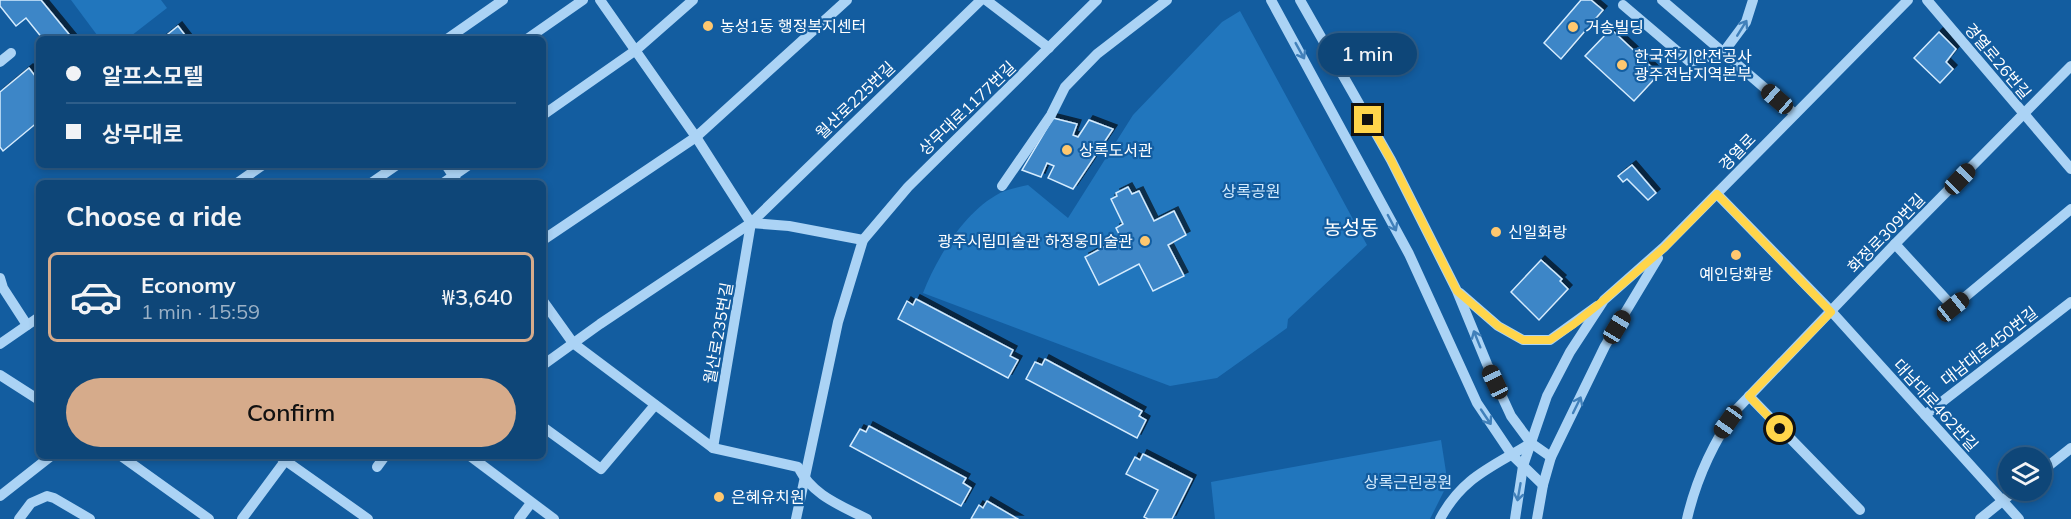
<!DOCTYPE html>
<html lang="en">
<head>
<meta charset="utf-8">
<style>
  body { margin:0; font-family:Mulish,"Noto Sans KR",sans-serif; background:#1c5080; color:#f1f3f6; height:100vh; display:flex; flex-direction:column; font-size:22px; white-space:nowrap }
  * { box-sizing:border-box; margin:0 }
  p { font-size:20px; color:#9bb1c6 }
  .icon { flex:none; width:33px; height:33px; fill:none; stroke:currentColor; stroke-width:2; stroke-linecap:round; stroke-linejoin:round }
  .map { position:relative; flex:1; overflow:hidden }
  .sheet { position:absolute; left:36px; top:180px; width:510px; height:279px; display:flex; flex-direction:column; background:#0e4678; border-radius:9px; box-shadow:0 3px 9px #0003,0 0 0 2px #2e5e8a }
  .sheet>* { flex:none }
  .hud { position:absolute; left:36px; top:36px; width:510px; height:132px; border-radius:9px; box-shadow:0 3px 9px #0003,0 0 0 2px #2e5e8a; display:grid; align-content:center; height:132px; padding:0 30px; background:#0e4678 }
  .tools { position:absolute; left:1998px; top:447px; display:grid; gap:12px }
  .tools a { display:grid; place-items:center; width:54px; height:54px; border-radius:50%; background:#0e4678; box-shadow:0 3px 9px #0003,0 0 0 2px #2e5e8a; font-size:30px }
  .end { position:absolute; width:27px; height:27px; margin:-14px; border:8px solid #ffd54a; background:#111; box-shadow:0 0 0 3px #111 }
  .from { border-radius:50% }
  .bubble { position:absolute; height:42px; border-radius:21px; background:#0e4678; box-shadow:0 3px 9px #0003,0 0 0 2px #2e5e8a; font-size:20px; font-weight:600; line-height:42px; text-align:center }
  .car { position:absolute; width:18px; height:36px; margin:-18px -9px; border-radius:8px; box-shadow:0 0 4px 2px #0007; background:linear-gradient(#222 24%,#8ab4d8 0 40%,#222 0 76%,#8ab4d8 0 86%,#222 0) }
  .hud b { display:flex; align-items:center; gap:21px; height:57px; font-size:22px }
  .hud b+b { border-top:2px solid #2e5e8a }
  .hud i { width:15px; height:15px; background:#f1f3f6 }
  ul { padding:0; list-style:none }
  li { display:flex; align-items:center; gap:18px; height:90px; margin:0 12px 9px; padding:0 18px; border:3px solid #2e5e8a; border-radius:9px }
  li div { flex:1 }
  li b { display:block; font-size:22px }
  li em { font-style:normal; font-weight:600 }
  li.on { border-color:#d6ab8b }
  li>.icon { width:54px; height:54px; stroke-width:1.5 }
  h2 { padding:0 30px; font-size:27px; line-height:72px }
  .cta { display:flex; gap:12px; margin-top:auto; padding:12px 30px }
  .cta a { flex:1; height:69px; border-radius:36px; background:#d6ab8b; color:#111; font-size:24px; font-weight:600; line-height:69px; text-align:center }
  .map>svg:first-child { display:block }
</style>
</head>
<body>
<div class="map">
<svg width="2071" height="519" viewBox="0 0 2071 519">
  <defs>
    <filter id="shadow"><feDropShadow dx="4" dy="-4" stdDeviation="0" flood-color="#0009"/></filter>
  </defs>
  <rect width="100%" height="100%" fill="#135da0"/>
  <!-- green -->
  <g fill="#2176bd">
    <polygon points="71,0 161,0 167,8 127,39 100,39"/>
    <path d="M1240,11L1367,245L1288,319L1287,328L1217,378L1170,386L923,293C937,257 965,211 1000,193C1008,189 1019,187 1028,185L1068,218L1133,115L1222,22Z"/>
    <polygon points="1441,440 1446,472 1445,489 1430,519 1215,519 1211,482"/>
  </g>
  <!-- building -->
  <g fill="#3c86c7" stroke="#d4ebfe" stroke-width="1.5" filter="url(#shadow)">
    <polygon points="0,0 41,0 73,39 43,39 26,18 16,26 0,6"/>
    <polygon points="1581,0 1591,0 1603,10 1561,59 1544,43"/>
    <polygon points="178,26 188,39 162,39"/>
    <polygon points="1609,31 1613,31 1659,74 1634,101 1585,56"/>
    <polygon points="1939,32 1956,49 1946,62 1953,69 1940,83 1914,58"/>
    <polygon points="29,68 39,81 39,121 3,151 0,147 0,92"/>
    <polygon points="1053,118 1077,124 1073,135 1078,137 1089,120 1113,129 1073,189 1048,178 1054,166 1047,163 1041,177 1022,170"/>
    <polygon points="1632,165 1656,193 1648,200 1627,179 1623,182 1618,176"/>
    <polygon points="1128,187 1132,194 1139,191 1154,221 1174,211 1186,235 1168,245 1184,276 1153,291 1139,264 1099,285 1085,257 1121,238 1116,228 1123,224 1111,199 1117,196 1116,193"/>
    <polygon points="1541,260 1562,279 1560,281 1568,289 1539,320 1511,292"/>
    <polygon points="916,299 1013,350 1010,356 1018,360 1008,378 898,319 907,301 913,305"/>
    <polygon points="1045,359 1142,411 1139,416 1146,420 1137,438 1026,379 1035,362 1042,365"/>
    <polygon points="869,426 966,478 963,483 971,488 961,506 850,446 860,429 866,432"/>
    <polygon points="1143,454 1192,479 1172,519 1148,519 1144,517 1158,490 1126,474 1135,457 1140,460"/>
    <polygon points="987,501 1018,519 971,519 979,505 983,508"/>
  </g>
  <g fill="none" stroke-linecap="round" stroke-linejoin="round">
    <!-- minor -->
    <g stroke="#abd3f5" stroke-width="10">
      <polyline points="600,0 696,137 751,223 713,448"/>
      <polyline points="986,0 1049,48"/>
      <polyline points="1271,0 1409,254 1477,403 1512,455 1543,485"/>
      <polyline points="1300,0 1391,160 1457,291 1487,364 1511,416 1531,443 1551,457"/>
      <polyline points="1662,0 1795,114"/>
      <polyline points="1927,0 2071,169"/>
      <polyline points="1623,5 1690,62 1723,53 1746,22 1753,0"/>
      <polyline points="447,39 503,0"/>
      <polyline points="527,39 583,0"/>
      <polyline points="0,62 11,53"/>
      <polyline points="543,115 636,50 693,0"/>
      <polyline points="446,165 458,183"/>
      <polyline points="237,183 263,165"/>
      <polyline points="371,183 397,165"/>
      <polyline points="443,183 469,165"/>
      <polyline points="1002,186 1051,115 1065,87 1097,54 1167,0"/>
      <polyline points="1717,194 1831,311 2019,519"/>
      <polyline points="751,223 789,226 863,240"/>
      <polyline points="543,240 696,137 847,0"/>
      <polyline points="1895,244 1953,307 2071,209"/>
      <polyline points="0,278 3,288 27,325"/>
      <polyline points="1460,293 1498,326 1523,340 1550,340 1597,306"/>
      <path d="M543,301L573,343L713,448L798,467C813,496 840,505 867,519"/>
      <polyline points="0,344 39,317"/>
      <polyline points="543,365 600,324 751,223 981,0"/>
      <polyline points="0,375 39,400"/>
      <polyline points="1749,396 1860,510"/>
      <polyline points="1925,415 2071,302"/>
      <polyline points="543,427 601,469 655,405"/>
      <polyline points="121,456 209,519"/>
      <polyline points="279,456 368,519"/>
      <polyline points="470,456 554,519"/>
      <polyline points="377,467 385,456"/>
      <polyline points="2042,471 2071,448"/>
      <polyline points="0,496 51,456"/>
      <polyline points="19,519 31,503 47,496 54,498 90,519"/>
      <polyline points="242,519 288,457"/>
      <polyline points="519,519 531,503"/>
      <polyline points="796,519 838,322 863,240 908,187 1097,0"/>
      <path d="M1440,519C1463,476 1493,467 1531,443"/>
      <polyline points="1515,519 1523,466 1547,396 1570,352 1604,300 1664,247 1908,0"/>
      <polyline points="1537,519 1543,485 1551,457 1605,346 1658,258"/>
      <path d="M1687,519C1696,480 1713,443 1736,410L1895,244L2071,66"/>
      <polyline points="1980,519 2016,490"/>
    </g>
  </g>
  <!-- one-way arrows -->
  <defs><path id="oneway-shaft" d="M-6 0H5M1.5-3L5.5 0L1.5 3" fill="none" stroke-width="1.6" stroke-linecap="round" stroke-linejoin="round" transform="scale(1.5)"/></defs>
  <g stroke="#4180ba">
    <use href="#oneway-shaft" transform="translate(1742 28) rotate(-58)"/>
    <use href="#oneway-shaft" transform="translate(1300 51) rotate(61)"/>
    <use href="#oneway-shaft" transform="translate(1392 223) rotate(62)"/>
    <use href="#oneway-shaft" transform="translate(1477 339) rotate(-112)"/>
    <use href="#oneway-shaft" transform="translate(1577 405) rotate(-64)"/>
    <use href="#oneway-shaft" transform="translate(1486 417) rotate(56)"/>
    <use href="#oneway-shaft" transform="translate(1519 492) rotate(100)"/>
  </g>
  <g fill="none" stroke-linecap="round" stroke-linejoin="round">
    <!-- route -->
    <polyline stroke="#ffd54a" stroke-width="8" points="1368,120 1391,160 1457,291 1498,326 1523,340 1550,340 1574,324 1604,300 1664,248 1717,194 1831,312 1749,396 1780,429"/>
  </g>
  <!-- markers -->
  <g fill="#ffc86f" stroke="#135da0" stroke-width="2">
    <circle cx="708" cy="26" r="6"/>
    <circle cx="1573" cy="27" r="6"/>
    <circle cx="1622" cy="65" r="6"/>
    <circle cx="1067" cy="150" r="6"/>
    <circle cx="1496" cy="232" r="6"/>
    <circle cx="1145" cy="241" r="6"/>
    <circle cx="1736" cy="255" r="6"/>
    <circle cx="719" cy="497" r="6"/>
  </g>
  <g text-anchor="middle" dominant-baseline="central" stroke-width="4.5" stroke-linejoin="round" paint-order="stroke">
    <!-- poi labels -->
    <g font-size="16" fill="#fff" stroke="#135da0" text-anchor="start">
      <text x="720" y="26">농성1동 행정복지센터</text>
      <text x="1585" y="27">거송빌딩</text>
      <text x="1634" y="56">한국전기안전공사<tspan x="1634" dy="18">광주전남지역본부</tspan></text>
      <text x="1079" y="150">상록도서관</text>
      <text x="1508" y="232">신일화랑</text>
      <text x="1133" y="241" text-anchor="end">광주시립미술관 하정웅미술관</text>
      <text x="1736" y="274" text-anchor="middle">예인당화랑</text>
      <text x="731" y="497">은혜유치원</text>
    </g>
    <!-- street labels -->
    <g font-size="16" fill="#fff" stroke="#135da0">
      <text transform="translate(1998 61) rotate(50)">경열로26번길</text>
      <text transform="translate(855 100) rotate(-44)">월산로225번길</text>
      <text transform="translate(967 108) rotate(-44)">상무대로1177번길</text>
      <text transform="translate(1737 152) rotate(-46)">경열로</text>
      <text transform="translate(1886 233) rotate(-46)">화정로309번길</text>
      <text transform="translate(718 333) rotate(-80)">월산로235번길</text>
      <text transform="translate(1989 346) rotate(-38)">대남대로450번길</text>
      <text transform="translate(1936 405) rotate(48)">대남대로462번길</text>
    </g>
    <!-- park labels -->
    <g font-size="16" fill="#d4ebfe" stroke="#135da0">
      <text x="1251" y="191">상록공원</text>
      <text x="1408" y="482">상록근린공원</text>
    </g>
    <!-- quarter labels -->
    <g font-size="20" fill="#fff" stroke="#135da0">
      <text x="1351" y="227">농성동</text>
    </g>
  </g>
</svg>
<div class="tools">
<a><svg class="icon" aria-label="layers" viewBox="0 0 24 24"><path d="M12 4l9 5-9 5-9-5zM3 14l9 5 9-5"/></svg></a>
</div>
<i class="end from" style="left:1780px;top:429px"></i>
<i class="end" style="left:1368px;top:120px"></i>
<div class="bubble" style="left:1318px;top:33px;width:99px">1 min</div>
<i class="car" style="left:1777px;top:99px;rotate:311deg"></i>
<i class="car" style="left:1960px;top:179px;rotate:44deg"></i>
<i class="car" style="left:1953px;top:307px;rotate:51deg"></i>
<i class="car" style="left:1617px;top:327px;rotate:31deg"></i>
<i class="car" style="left:1495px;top:382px;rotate:335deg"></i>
<i class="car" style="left:1728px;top:422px;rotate:215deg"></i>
<div class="hud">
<b><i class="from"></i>알프스모텔</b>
<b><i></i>상무대로</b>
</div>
<section class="sheet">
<h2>Choose a ride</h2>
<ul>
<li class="on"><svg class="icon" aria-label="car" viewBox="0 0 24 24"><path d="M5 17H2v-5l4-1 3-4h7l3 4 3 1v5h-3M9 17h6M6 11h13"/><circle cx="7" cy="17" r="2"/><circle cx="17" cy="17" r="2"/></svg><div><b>Economy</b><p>1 min · 15:59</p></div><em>₩3,640</em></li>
</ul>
<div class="cta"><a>Confirm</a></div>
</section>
</div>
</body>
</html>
